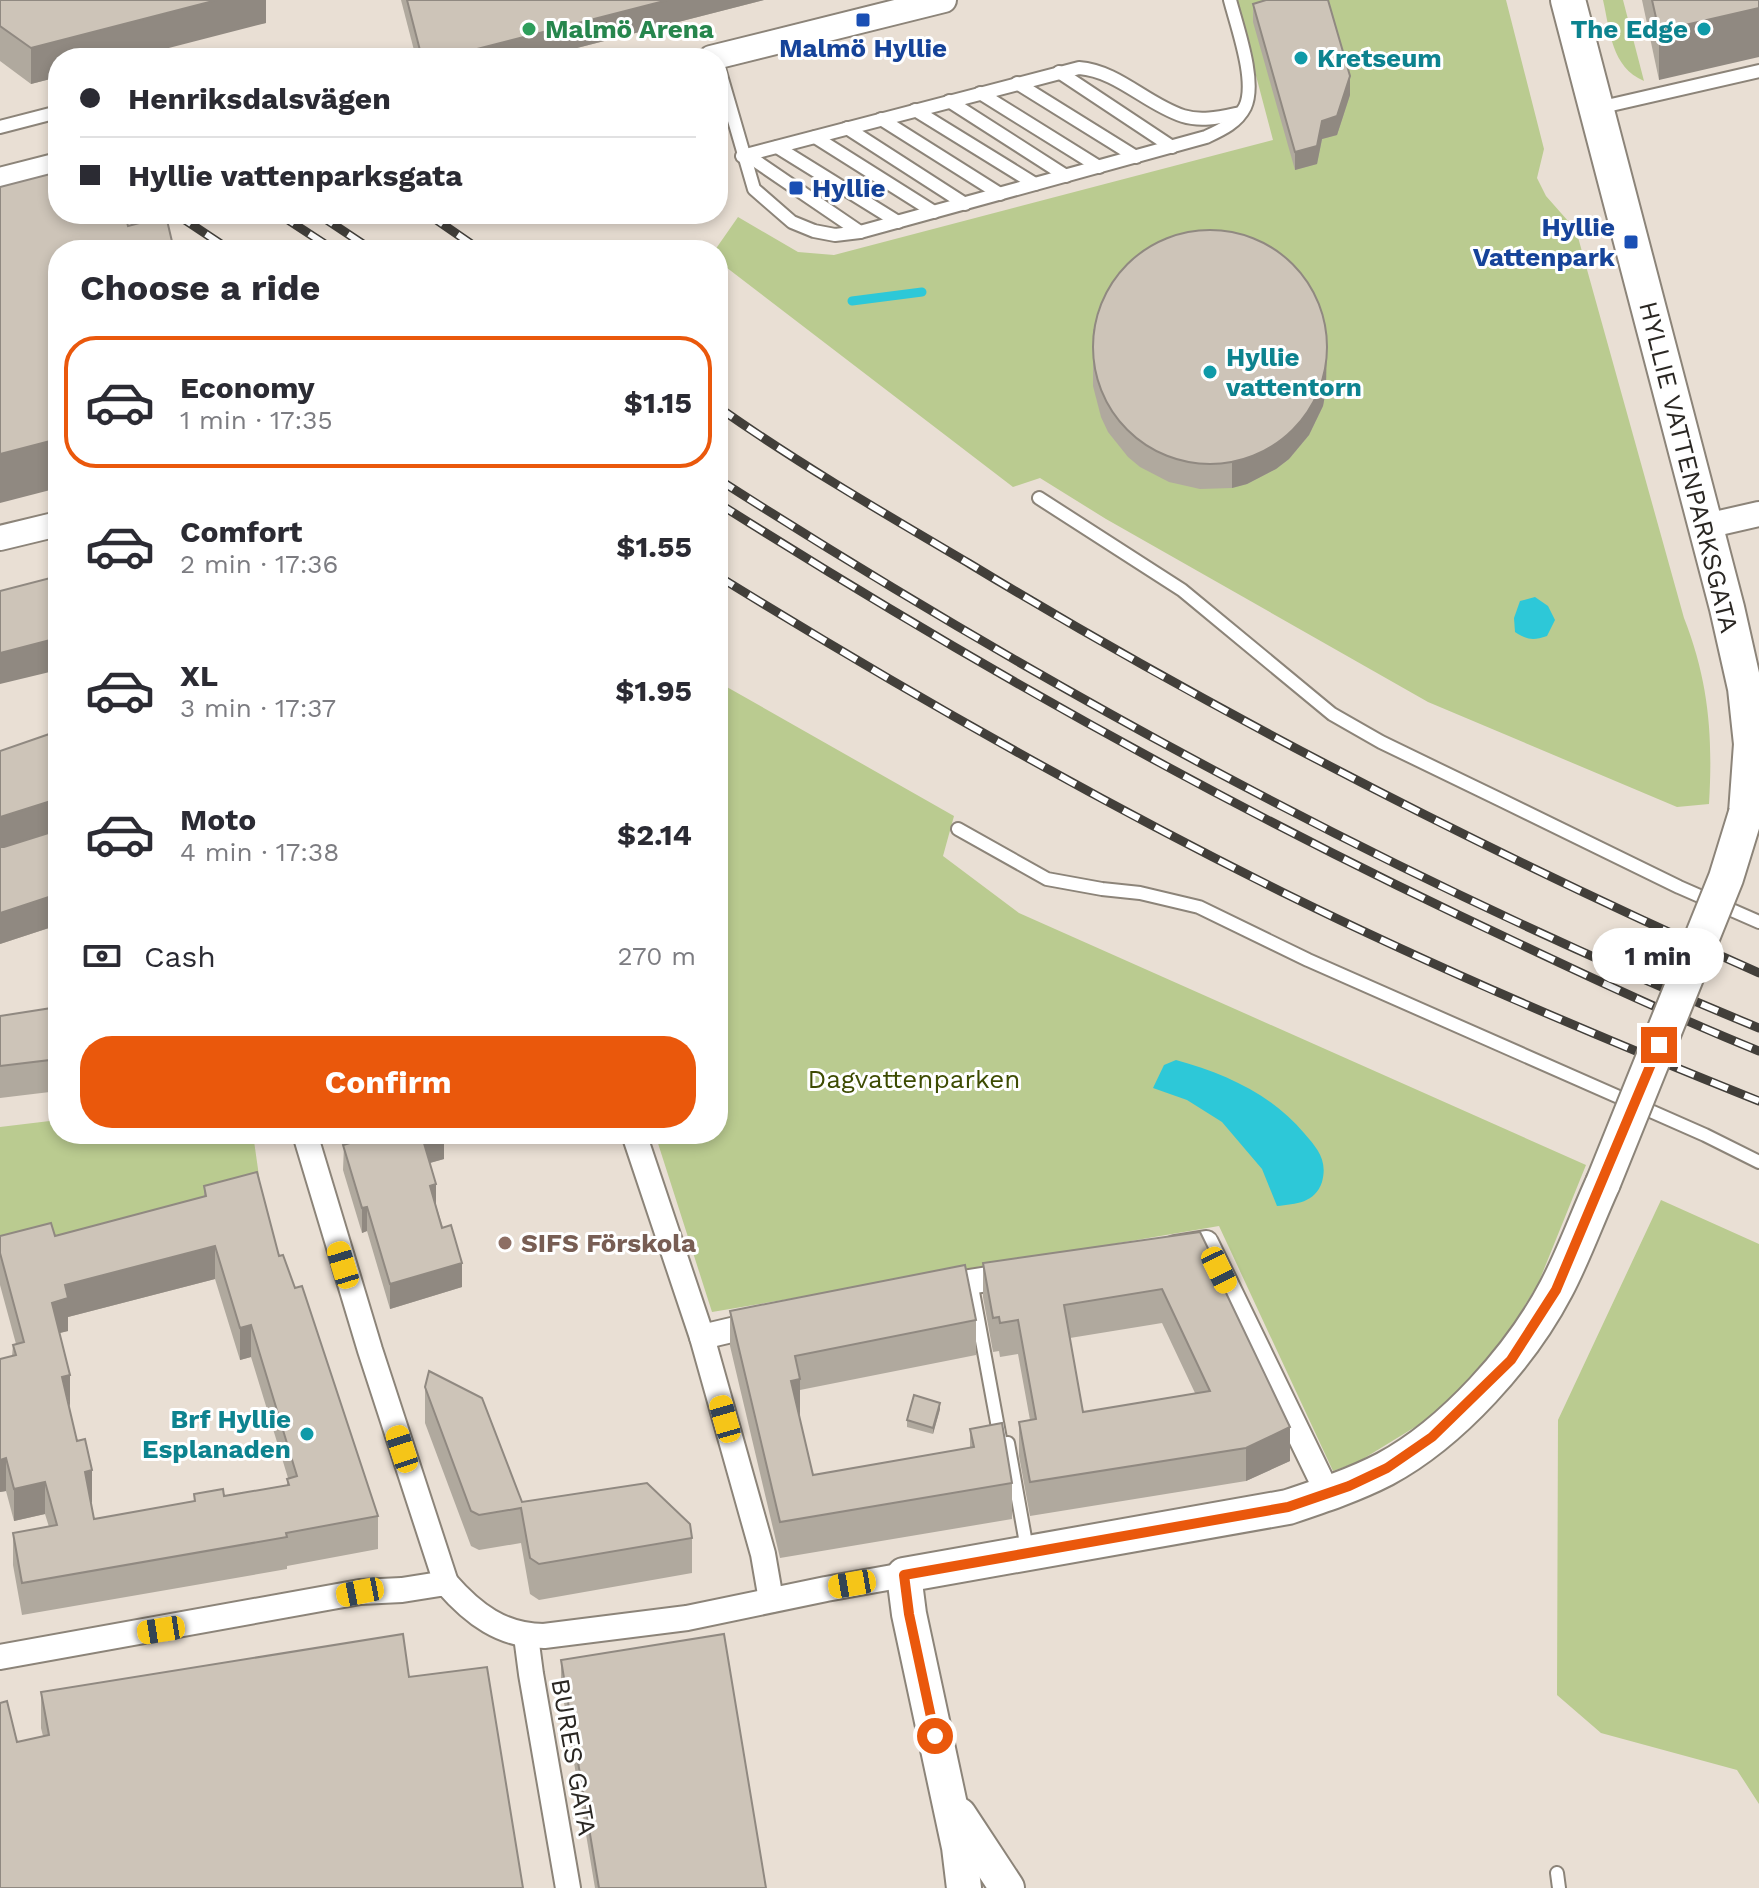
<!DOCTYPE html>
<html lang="en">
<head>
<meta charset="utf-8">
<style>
  body { margin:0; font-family:"Work Sans",sans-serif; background:#f2f2f3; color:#2b2b33; height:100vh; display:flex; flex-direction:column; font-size:30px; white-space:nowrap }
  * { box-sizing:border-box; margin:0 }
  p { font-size:26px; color:#7c7c81 }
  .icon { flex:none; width:44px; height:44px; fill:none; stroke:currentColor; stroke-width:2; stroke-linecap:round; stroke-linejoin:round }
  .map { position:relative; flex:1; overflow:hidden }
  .sheet { position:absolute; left:48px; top:240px; width:680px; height:904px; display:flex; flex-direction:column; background:#fff; border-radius:32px; box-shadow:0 4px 12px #0003 }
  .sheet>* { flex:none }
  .guide { position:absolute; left:48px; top:48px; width:680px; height:176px; border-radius:32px; box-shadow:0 4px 12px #0003; display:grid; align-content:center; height:176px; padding:0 32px; background:#fff }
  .end { position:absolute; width:36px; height:36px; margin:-18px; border:10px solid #ea580c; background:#fff; box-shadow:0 0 0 4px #fff }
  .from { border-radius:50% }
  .bubble { position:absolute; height:56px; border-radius:28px; background:#fff; box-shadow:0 4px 12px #0003; font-size:26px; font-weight:700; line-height:56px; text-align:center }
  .car { position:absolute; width:24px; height:48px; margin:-24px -12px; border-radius:10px; box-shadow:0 0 6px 2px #0007; background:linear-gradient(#f5c518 24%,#345 0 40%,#f5c518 0 76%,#345 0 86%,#f5c518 0) }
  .guide b { display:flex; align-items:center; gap:28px; height:76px; font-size:30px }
  .guide b+b { border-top:2px solid #e1e1e2 }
  .guide i { width:20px; height:20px; background:#2b2b33 }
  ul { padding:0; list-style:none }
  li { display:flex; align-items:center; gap:24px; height:132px; margin:0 16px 12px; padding:0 16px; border:4px solid transparent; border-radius:32px }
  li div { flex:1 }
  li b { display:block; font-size:30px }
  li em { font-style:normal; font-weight:700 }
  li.selected { border-color:#ea580c }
  li>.icon { width:72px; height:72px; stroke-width:1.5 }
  h2 { padding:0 32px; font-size:36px; line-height:96px }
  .pay { display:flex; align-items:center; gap:20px; height:88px; padding:0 32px; font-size:30px }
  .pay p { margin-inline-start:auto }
  .button { display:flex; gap:16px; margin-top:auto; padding:16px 32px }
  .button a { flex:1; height:92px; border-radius:32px; background:#ea580c; color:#fff; font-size:32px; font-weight:700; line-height:92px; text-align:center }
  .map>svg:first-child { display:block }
</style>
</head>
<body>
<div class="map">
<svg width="1759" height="1888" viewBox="0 0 1759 1888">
  <rect width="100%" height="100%" fill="#e9dfd4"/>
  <!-- green -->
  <g fill="#bacb90">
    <path d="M1236,0H1506L1544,149L1537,178L1546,196L1576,230L1684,618C1709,682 1713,736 1709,804L1677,807L1428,702L1106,519L1040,478L1013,487L718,261V250H715L738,217L798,252L834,255L1273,140Z"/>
    <path d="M1603,0H1623L1644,81C1611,67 1610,30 1603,0Z"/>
    <polygon points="718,682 954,816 943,856 1019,913 1586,1165 1538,1284 1499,1347 1433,1416 1358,1462 1333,1471 1219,1226 712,1312 655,1134 718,1134"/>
    <polygon points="58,1120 58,1134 253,1134 260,1183 0,1252 0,1127"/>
    <polygon points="1661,1200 1759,1244 1759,1804 1737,1770 1601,1733 1557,1695 1558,1420"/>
  </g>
  <!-- water -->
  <g fill="#2dc8d8">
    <path d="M1535,597L1548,606L1555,620L1547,636C1533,641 1527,640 1515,632L1514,618L1520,601Z"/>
    <path d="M1176,1060C1224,1073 1271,1094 1304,1133C1317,1148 1328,1160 1322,1182C1315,1203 1296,1204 1277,1206L1262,1169L1222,1122L1187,1100L1153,1088L1164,1065Z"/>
  </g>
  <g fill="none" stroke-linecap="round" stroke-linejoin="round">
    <!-- stream -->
    <polyline stroke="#2dc8d8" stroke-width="9" points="852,301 922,292"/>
    <defs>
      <g id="lane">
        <path d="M718,65L754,189L792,222L814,231L835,235L860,232L1206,137C1221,130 1237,123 1245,107C1257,82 1237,27 1230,0"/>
        <polyline points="1059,72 1172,147"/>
        <polyline points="1017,83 1136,157"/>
        <polyline points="980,93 1099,167"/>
        <polyline points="949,101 1066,176"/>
        <polyline points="1598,108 1759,71"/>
        <polyline points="915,110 1035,184"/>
        <polyline points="881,119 1000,194"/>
        <polyline points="0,127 58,112"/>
        <polyline points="847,128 965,204"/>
        <polyline points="815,137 934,212"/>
        <polyline points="777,147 898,222"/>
        <polyline points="747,155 860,232"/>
        <path d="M742,156L1079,68C1118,71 1146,104 1183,116C1202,122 1221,117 1240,113"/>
        <polyline points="1039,498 1182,590 1332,714 1381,742 1503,801 1679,887 1759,922"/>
        <polyline points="958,829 1047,879 1102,889 1140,893 1199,907 1308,960 1705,1135 1759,1162"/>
        <polyline points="971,1281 1001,1444 1008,1443 1027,1549"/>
        <polyline points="1557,1873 1559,1888"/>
      </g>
      <g id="street">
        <polyline points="711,58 944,0"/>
        <polyline points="0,180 58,165"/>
        <polyline points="1706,526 1759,514"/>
        <polyline points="0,538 58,524"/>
        <polyline points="305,1134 370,1350 446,1583"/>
        <polyline points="634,1134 702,1337 763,1554 771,1600"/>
        <polyline points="1175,1248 1206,1243 1328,1494"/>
        <polyline points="938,1287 1013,1275"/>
        <polyline points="702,1337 761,1323"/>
        <polyline points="526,1636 531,1674 568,1888"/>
        <path d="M0,1657L360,1592L402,1590L446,1583C473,1614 502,1636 544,1636L687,1618L826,1589L904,1575"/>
      </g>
      <g id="secondary">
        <polyline points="1568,0 1727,608 1745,688 1751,744 1746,813"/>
        <polyline points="959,1815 1007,1888"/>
        <path d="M964,1888L959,1847L909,1614L904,1575L1288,1507C1321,1496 1354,1485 1385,1469C1452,1433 1521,1356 1556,1289C1574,1255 1587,1218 1603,1183"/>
      </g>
    </defs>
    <!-- lane casing -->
    <use href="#lane" stroke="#8c8479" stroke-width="16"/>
    <!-- street casing -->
    <use href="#street" stroke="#8c8479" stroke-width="28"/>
    <!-- secondary casing -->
    <use href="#secondary" stroke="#8c8479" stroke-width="38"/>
    <!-- lane -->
    <use href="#lane" stroke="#fff" stroke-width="12"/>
    <!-- street -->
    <use href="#street" stroke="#fff" stroke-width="24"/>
    <!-- secondary -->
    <use href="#secondary" stroke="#fff" stroke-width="34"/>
    <defs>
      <g id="rail">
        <polyline points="176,214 230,250"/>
        <polyline points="279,214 334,250"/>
        <polyline points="318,214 372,250"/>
        <polyline points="428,214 480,250"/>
        <path d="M718,407C799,464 885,514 970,564C1224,718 1488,852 1759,973"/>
        <path d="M718,479C1049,691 1396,879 1759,1028"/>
        <path d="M718,503C977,667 1244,816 1522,945C1600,982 1679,1019 1759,1051"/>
        <path d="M718,576C901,689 1089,796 1282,892C1438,969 1598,1037 1759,1101"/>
      </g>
    </defs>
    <!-- rail casing -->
    <use href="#rail" stroke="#423f3a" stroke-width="9"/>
    <!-- rail -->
    <use href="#rail" stroke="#fff" stroke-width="6" stroke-dasharray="18" stroke-linecap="butt"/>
    <defs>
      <polyline id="secondary-bridge" points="1603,1183 1726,878 1746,813"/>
    </defs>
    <!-- secondary-bridge casing -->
    <use href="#secondary-bridge" stroke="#8c8479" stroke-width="38" stroke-linecap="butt"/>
    <!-- secondary-bridge -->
    <use href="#secondary-bridge" stroke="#fff" stroke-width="34"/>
  </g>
  <!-- wall -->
  <g fill="#b0a99e" fill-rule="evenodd">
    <polygon points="0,0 266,0 266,23 58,58 58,77 31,84 0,61"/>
    <polygon points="401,0 764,0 538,58 416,58"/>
    <polygon points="1642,0 1759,0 1659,80"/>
    <polygon points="1253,4 1350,95 1337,135 1322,139 1317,164 1295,170 1253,22"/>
    <polygon points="1093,329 1326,390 1323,406 1309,435 1289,459 1276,469 1247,484 1232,488 1200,489 1169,482 1140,467 1128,457 1108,432 1101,417 1093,386"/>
    <polygon points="58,731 58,925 0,944"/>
    <polygon points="58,1007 58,1091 0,1098 0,1016"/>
    <polygon points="341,1134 443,1134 444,1159 429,1163 436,1205 462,1287 390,1309 367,1231 362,1233 343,1170 344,1145"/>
    <path d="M204,1186L279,1256L378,1516V1549L287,1566V1569L22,1615L13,1565V1533L49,1527L45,1514L14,1521L6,1491L0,1492L13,1345L16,1344L0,1285V1236H55L204,1197ZM215,1279L240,1360L251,1357L288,1478L287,1479V1485L224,1496L194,1494V1501L94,1519L91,1503L92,1502L69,1408L59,1333L68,1331V1317Z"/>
    <path d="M983,1263L1219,1278L1290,1461L1246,1481L1030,1516L1019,1456V1422L1030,1420L1018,1354L1000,1357L999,1351L993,1352L983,1297ZM1162,1323L1195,1393L1083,1412L1070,1338Z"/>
    <polygon points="730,1311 976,1320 976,1355 800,1390 799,1415 813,1475 970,1448 970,1429 1012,1483 1012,1519 780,1558 730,1346"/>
    <polygon points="425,1387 522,1502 692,1538 692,1573 539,1600 530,1594 521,1543 479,1550 471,1546 425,1423"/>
    <polygon points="940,1409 933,1434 907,1427 907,1420"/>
    <polygon points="561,1660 766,1888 595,1888 561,1685"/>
    <polygon points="409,1677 17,1742 43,1736 41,1728 41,1692"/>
  </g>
  <!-- shaded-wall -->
  <g fill="#908981">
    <polygon points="217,0 266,0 266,23 130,58 58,58 58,77 31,84 31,48"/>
    <polygon points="668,0 764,0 538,58 442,58"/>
    <polygon points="1759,8 1759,57 1659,80 1659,31"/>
    <polygon points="1350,76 1350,95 1337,135 1322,139 1317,164 1295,170 1295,152 1322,121"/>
    <polygon points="1327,333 1326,390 1323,406 1309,435 1289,459 1276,469 1247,484 1232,488 1232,463"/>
    <polygon points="58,439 58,488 0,503 0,454"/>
    <polygon points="58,638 58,670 0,684 0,653"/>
    <polygon points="54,800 54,832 0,848 0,817"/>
    <polygon points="58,894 58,925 0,944 0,913"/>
    <polygon points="444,1134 444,1159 423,1165 423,1140"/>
    <polygon points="436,1184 436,1209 430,1186"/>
    <polygon points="367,1207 367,1231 362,1233 362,1208"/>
    <polygon points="215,1246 215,1279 68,1317 68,1331 52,1335 52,1303 65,1285"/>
    <polygon points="462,1263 462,1287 390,1309 390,1284"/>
    <polygon points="251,1325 251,1357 240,1360 240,1328"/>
    <polygon points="70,1375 70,1408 62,1377"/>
    <polygon points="800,1379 800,1415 791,1416 791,1381"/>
    <polygon points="940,1403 940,1409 933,1434 933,1428"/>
    <polygon points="1290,1427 1290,1461 1246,1481 1246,1448"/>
    <polygon points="6,1458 6,1491 0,1492 0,1460"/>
    <polygon points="92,1470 92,1502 85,1504 85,1472"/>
    <polygon points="45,1482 45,1514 14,1521 14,1489"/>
  </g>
  <!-- building -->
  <g fill="#cdc4b8" stroke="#908981" stroke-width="2" fill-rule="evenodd">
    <polygon points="0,0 217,0 31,48 0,26"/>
    <polygon points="407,0 668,0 442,58 422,58"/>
    <polygon points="1266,0 1328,0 1350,76 1337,116 1322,121 1317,146 1295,152 1253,4"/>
    <polygon points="1652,0 1759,0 1759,8 1659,31"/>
    <polygon points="58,172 58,214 125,214 128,226 166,216 174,250 58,250 58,439 0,454 0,187"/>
    <circle cx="1210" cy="347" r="117"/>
    <polygon points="58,576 58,638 0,653 0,591"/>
    <polygon points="58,731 58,800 54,800 0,817 0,751"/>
    <polygon points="58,830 58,894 0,913 0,847 4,847"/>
    <polygon points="58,1007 58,1059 0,1066 0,1016"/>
    <polygon points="348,1134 443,1134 423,1140 436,1184 430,1186 442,1228 451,1225 462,1263 390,1284 367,1207 362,1208 343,1145 350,1143"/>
    <path d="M257,1172L279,1256L283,1255L295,1288L302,1286L378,1516L286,1533L287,1537L22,1583L13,1533L57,1525L45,1482L14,1489L6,1458L0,1460V1359L16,1355L13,1345L24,1342L0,1253V1236L51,1223L55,1236L206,1196L204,1186ZM215,1246L240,1328L251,1325L297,1476L287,1479L289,1485L224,1496L223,1489L194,1494L195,1501L94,1519L85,1472L92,1470L85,1439L77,1441L62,1377L70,1375L52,1303L68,1298L65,1285Z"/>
    <path d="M1200,1232L1219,1271L1216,1272L1290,1427L1246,1448L1030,1482L1019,1422L1036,1419L1018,1320L1000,1323L999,1317L993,1318L983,1263ZM1162,1289L1210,1391L1083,1412L1064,1305Z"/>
    <polygon points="965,1265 976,1320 795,1356 800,1379 791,1381 813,1475 974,1447 970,1429 1002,1423 1012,1483 780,1522 730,1311"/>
    <polygon points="429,1371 482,1398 522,1502 647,1483 690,1524 692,1538 539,1564 530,1558 521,1508 479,1515 471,1511 425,1387"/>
    <polygon points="914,1395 940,1403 933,1428 907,1420"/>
    <polygon points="403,1634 409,1677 487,1667 523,1888 0,1888 0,1703 7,1701 17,1742 49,1735 41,1692"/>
    <polygon points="724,1634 766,1888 599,1888 561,1660"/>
  </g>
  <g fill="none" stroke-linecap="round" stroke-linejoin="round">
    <!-- route -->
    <polyline stroke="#ea580c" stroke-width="10" points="935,1736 909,1614 904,1575 1288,1507 1349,1486 1387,1468 1432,1437 1511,1360 1556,1290 1659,1045"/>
  </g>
  <!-- markers -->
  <g fill="#1a4fb4" stroke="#fff" stroke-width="3">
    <rect x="855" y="12" width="16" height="16" rx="4"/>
    <rect x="788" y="180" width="16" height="16" rx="4"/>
    <rect x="1623" y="234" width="16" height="16" rx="4"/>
  </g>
  <circle fill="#2e9e5b" stroke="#fff" stroke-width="3" cx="529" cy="29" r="8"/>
  <g fill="#0f9aa8" stroke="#fff" stroke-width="3">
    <circle cx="1704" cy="29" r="8"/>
    <circle cx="1301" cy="58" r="8"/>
    <circle cx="1210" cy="372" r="8"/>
    <circle cx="307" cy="1434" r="8"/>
  </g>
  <circle fill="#8d6e63" stroke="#fff" stroke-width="3" cx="505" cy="1243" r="8"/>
  <g text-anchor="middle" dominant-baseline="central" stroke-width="6" stroke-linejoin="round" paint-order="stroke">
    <!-- leisure labels -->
    <g font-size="26" font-weight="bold" fill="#27864d" stroke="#fff" text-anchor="start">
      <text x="545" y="29">Malmö Arena</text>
    </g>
    <!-- culture labels -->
    <g font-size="26" font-weight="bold" fill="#0d838f" stroke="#fff" text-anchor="end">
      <text x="1688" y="29">The Edge</text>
      <text x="1317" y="58" text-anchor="start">Kretseum</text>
      <text x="1226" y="357" text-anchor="start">Hyllie<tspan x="1226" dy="30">vattentorn</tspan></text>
      <text x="291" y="1419">Brf Hyllie<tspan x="291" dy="30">Esplanaden</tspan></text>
    </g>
    <!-- transit labels -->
    <g font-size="26" font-weight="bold" fill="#164399" stroke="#fff">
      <text x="863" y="48">Malmö Hyllie</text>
      <text x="812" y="188" text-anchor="start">Hyllie</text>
      <text x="1615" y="227" text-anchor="end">Hyllie<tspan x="1615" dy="30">Vattenpark</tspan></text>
    </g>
    <!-- street labels -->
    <g font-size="26" fill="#2a2723" stroke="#fff">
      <text transform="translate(1689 467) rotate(76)">HYLLIE VATTENPARKSGATA</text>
      <text transform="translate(574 1757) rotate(80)">BURES GATA</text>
    </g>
    <!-- park labels -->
    <g font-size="26" fill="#3d4b02" stroke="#fff">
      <text x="914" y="1079">Dagvattenparken</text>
    </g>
    <!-- education labels -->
    <g font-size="26" font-weight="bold" fill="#785e54" stroke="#fff" text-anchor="start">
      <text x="521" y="1243">SIFS Förskola</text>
    </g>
  </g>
</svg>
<i class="end from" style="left:935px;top:1736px"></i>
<i class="end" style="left:1659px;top:1045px"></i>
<div class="bubble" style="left:1592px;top:928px;width:132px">1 min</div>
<i class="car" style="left:343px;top:1265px;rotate:343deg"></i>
<i class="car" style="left:1219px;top:1270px;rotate:154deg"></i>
<i class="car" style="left:725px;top:1419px;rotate:344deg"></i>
<i class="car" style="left:402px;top:1449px;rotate:342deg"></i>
<i class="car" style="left:852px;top:1584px;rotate:260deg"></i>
<i class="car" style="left:360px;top:1592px;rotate:259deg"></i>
<i class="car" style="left:161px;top:1630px;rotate:261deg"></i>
<div class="guide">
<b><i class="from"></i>Henriksdalsvägen</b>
<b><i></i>Hyllie vattenparksgata</b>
</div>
<section class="sheet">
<h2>Choose a ride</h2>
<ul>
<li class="selected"><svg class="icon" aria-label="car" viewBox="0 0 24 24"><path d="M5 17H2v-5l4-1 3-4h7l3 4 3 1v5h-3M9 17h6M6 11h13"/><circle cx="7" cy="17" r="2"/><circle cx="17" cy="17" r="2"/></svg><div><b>Economy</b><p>1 min · 17:35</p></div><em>$1.15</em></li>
<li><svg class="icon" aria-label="car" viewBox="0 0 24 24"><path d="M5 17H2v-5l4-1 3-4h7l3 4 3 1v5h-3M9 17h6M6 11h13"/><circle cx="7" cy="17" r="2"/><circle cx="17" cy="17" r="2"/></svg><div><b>Comfort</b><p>2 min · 17:36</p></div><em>$1.55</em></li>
<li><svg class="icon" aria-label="car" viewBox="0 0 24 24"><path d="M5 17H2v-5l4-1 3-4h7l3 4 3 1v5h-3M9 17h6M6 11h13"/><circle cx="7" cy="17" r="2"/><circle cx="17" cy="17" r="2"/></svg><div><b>XL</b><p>3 min · 17:37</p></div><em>$1.95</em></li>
<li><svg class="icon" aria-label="car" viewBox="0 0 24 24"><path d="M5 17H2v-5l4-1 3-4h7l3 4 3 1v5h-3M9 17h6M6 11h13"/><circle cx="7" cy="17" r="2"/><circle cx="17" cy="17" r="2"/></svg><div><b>Moto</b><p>4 min · 17:38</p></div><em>$2.14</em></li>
</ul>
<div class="pay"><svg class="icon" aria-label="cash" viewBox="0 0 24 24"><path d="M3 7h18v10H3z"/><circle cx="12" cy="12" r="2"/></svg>Cash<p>270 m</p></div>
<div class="button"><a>Confirm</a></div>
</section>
</div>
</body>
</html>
